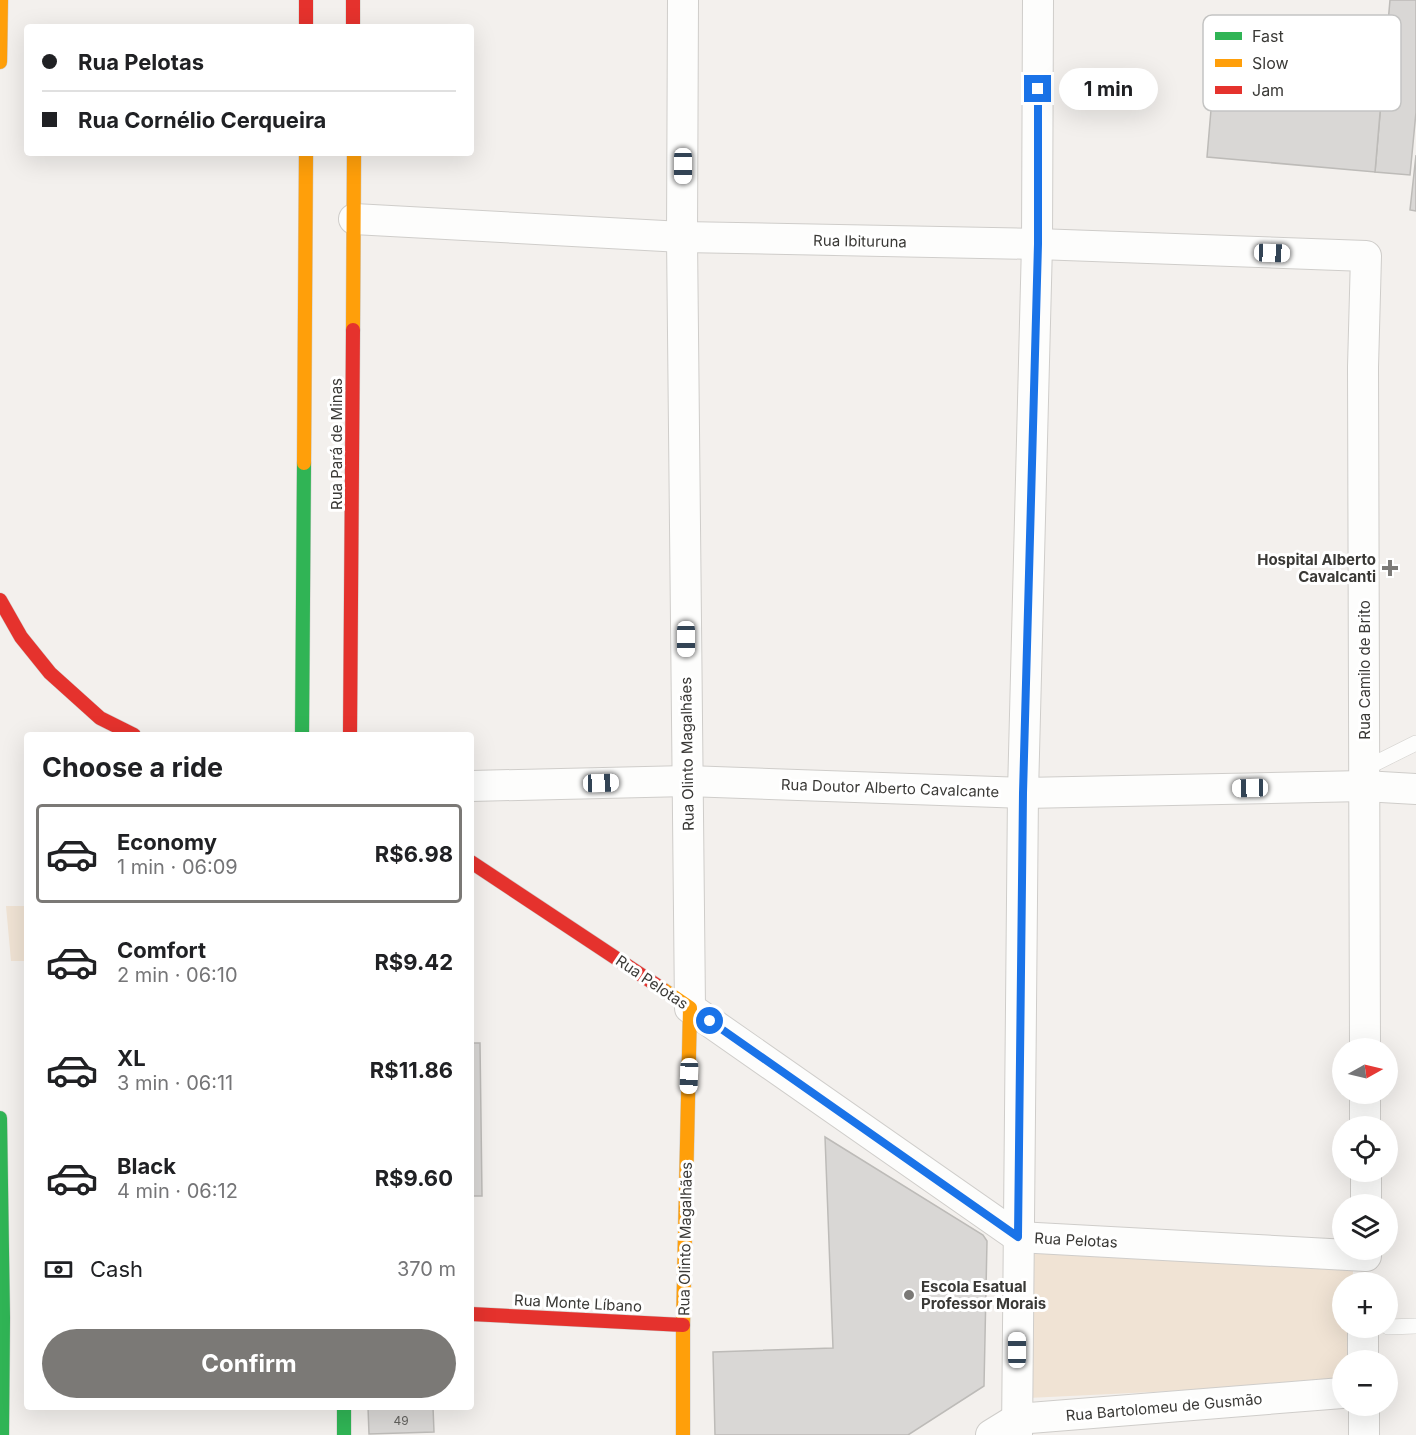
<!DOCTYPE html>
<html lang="en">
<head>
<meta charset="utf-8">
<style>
  body { margin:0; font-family:Inter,sans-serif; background:#f2f2f2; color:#202124; height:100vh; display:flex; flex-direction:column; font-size:22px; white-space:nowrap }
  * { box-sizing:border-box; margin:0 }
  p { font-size:20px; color:#757577 }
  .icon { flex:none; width:33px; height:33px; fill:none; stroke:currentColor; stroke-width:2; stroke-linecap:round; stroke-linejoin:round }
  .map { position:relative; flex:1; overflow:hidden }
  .panel { position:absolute; left:24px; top:732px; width:450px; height:678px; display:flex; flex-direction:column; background:#fff; border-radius:6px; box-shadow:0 6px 24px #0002 }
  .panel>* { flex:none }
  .guide { position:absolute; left:24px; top:24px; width:450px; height:132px; border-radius:6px; box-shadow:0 6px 24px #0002; display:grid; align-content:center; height:132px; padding:0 18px; background:#fff }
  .needle { width:39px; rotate:82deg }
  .controls { position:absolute; left:1332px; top:1038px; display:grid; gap:12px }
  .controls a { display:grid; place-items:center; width:66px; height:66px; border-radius:50%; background:#fff; box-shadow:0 6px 24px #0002; font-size:30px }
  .end { position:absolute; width:27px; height:27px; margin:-14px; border:8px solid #1a73e8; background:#fff; box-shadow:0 0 0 3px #fff }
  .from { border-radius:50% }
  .bubble { position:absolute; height:42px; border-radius:21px; background:#fff; box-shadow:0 6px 24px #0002; font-size:20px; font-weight:700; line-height:42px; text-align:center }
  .car { position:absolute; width:18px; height:36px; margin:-18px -9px; border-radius:8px; box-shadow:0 0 4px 2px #0007; background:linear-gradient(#fff 24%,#345 0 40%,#fff 0 76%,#345 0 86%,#fff 0) }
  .guide b { display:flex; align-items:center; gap:21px; height:57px; font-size:22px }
  .guide b+b { border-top:2px solid #e0e0e0 }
  .guide i { width:15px; height:15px; background:#202124 }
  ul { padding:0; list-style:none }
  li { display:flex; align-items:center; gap:18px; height:99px; margin:0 12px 9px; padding:0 6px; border:3px solid transparent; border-radius:6px }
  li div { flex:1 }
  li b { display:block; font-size:22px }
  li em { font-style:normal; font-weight:700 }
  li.active { border-color:#7b7976 }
  li>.icon { width:54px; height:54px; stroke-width:1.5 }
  h2 { padding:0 18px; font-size:27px; line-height:72px }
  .pay { display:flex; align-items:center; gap:15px; height:66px; padding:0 18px; font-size:22px }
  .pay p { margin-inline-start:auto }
  .primary-button { display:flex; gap:12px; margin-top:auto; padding:12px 18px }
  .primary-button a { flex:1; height:69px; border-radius:36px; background:#7b7976; color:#fff; font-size:24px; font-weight:700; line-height:69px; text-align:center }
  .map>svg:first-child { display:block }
</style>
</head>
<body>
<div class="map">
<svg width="1416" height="1435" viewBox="0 0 1416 1435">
  <rect width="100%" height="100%" fill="#f3f0ed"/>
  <!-- green -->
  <g fill="#f0e3d4">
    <polygon points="6,906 27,906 27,961 11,961"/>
    <polygon points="1027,1247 1353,1267 1353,1282 1342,1282 1342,1328 1353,1328 1353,1360 1342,1360 1342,1383 1028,1398"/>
  </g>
  <!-- building -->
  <g fill="#d9d7d5" stroke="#bdbbb8" stroke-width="1.5">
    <polygon points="1390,0 1416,0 1416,112 1410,175 1375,172"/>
    <polygon points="1217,39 1385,54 1375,172 1207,157"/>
    <polygon points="1416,155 1416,211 1410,210"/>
    <polygon points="471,1043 480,1043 482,1196 471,1196"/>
    <polygon points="825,1137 983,1235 987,1241 984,1386 908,1435 715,1435 713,1352 833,1348"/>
    <polygon points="368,1407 433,1407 434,1432 369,1434"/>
  </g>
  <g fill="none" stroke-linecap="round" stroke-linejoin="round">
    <defs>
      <g id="lane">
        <polyline points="1364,769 1416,743"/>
        <polyline points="1388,1327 1416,1326"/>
      </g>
      <g id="street">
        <polyline points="683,0 682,237 690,1008 1018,1237 1366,1256"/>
        <polyline points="354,219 682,237 1037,244 1366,256 1363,367 1365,1048"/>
        <polyline points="471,786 687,781 1023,793 1364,786 1416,789"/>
        <polyline points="1365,1094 1365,1126"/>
        <polyline points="1366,1172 1366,1204"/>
        <polyline points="1363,1328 1363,1360"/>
        <polyline points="991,1435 1017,1419 1342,1393"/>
        <polyline points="1017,1435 1023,793 1037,244 1038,0"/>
        <polyline points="1364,1435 1364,1406"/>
      </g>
      <g id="fast">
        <polyline points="302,735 304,463"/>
        <polyline points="0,1118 3,1318 2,1435"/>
        <polyline points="344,1407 344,1435"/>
      </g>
      <g id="slow">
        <polyline points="0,62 1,0"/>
        <polyline points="353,330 354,153"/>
        <polyline points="304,463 306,153"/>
        <polyline points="661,988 690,1008 683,1325 683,1435"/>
      </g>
      <g id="jam">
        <polyline points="306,0 306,27"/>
        <polyline points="353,0 353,27"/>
        <polyline points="0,600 21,637 50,673 100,718 134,735"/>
        <polyline points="350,735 353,330"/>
        <polyline points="471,862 661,988"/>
        <polyline points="471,1314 683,1325"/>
      </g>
    </defs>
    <!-- lane casing -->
    <use href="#lane" stroke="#cfcdca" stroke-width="16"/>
    <!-- street casing -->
    <use href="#street" stroke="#cfcdca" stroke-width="32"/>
    <!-- fast casing -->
    <use href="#fast" stroke="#cfcdca" stroke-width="15"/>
    <!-- slow casing -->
    <use href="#slow" stroke="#cfcdca" stroke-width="15"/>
    <!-- jam casing -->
    <use href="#jam" stroke="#cfcdca" stroke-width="15"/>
    <!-- lane -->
    <use href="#lane" stroke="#fdfdfc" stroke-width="15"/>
    <!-- street -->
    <use href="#street" stroke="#fdfdfc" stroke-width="30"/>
    <!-- fast -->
    <use href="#fast" stroke="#30b455" stroke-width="14"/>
    <!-- slow -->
    <use href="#slow" stroke="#ff9f0a" stroke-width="14"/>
    <!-- jam -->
    <use href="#jam" stroke="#e5322d" stroke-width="14"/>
  </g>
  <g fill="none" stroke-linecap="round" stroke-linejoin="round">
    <!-- route -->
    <polyline stroke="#1a73e8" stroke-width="8" points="710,1021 1018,1237 1023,793 1038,244 1038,89"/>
  </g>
  <!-- markers -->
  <g fill="#7b7976" stroke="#fff" stroke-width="2">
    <path d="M1387 559h6v6h6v6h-6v6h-6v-6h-6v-6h6z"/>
    <circle cx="909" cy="1295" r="6"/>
  </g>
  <g text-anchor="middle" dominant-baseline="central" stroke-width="6" stroke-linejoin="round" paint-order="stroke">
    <!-- number labels -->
    <g font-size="12" fill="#62615e">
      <text x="401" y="1420">49</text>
    </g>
    <!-- street labels -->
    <g font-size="15" fill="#3a3936" stroke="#fff">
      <text transform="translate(860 241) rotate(1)">Rua Ibituruna</text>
      <text transform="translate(336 444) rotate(-90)">Rua Pará de Minas</text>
      <text transform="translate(1364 670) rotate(-90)">Rua Camilo de Brito</text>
      <text transform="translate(687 754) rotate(-91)">Rua Olinto Magalhães</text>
      <text transform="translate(890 788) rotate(2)">Rua Doutor Alberto Cavalcante</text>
      <text transform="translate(652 982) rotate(34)">Rua Pelotas</text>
      <text transform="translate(685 1239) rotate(-89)">Rua Olinto Magalhães</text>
      <text transform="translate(1076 1240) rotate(3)">Rua Pelotas</text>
      <text transform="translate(578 1303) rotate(3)">Rua Monte Líbano</text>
      <text transform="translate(1164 1407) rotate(-5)">Rua Bartolomeu de Gusmão</text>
    </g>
    <!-- poi labels -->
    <g font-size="15" font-weight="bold" fill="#3a3936" stroke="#fff" text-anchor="end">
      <text x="1376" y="559">Hospital Alberto<tspan x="1376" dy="17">Cavalcanti</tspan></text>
      <text x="921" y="1286" text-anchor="start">Escola Esatual<tspan x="921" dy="17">Professor Morais</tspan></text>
    </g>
  </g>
  <!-- legend -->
  <rect x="1203" y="15" width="198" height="96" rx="9" fill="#fff" stroke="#c4c4c3" stroke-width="1.5"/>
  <rect x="1215" y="32" width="27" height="8" fill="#30b455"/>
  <rect x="1215" y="59" width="27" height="8" fill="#ff9f0a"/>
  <rect x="1215" y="86" width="27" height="8" fill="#e5322d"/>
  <g font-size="16" fill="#3a3936">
    <text x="1252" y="42">Fast</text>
    <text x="1252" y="69">Slow</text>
    <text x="1252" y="96">Jam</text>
  </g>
</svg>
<div class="controls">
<a><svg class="needle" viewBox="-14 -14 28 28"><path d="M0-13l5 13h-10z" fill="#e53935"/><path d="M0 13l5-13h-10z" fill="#757577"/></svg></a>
<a><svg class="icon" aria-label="locate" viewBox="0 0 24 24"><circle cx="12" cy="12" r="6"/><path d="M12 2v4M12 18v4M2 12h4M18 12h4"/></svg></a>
<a><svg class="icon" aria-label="layers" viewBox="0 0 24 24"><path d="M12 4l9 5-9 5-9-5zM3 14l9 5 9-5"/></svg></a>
<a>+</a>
<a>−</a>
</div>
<i class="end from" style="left:710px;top:1021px"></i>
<i class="end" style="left:1038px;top:89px"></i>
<div class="bubble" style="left:1059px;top:68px;width:99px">1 min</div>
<i class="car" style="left:683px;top:166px;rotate:180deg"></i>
<i class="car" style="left:1272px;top:253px;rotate:92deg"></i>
<i class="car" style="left:686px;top:639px;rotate:180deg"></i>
<i class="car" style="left:601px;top:783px;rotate:88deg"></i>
<i class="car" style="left:1250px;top:788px;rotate:269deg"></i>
<i class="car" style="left:689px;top:1076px;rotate:182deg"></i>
<i class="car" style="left:1017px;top:1350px;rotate:0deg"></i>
<div class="guide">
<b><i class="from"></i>Rua Pelotas</b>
<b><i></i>Rua Cornélio Cerqueira</b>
</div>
<section class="panel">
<h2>Choose a ride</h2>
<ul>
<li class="active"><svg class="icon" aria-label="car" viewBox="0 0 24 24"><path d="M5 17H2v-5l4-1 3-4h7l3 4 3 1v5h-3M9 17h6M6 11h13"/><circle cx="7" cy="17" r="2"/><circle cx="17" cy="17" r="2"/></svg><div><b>Economy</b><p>1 min · 06:09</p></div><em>R$6.98</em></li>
<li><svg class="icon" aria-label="car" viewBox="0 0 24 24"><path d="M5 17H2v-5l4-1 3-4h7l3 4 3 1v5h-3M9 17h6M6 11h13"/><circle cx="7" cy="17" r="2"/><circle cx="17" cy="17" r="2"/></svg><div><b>Comfort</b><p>2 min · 06:10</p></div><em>R$9.42</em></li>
<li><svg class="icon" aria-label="car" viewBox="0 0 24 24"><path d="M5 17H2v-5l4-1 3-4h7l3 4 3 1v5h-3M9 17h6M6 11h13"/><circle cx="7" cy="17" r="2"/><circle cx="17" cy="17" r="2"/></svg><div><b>XL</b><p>3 min · 06:11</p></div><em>R$11.86</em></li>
<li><svg class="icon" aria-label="car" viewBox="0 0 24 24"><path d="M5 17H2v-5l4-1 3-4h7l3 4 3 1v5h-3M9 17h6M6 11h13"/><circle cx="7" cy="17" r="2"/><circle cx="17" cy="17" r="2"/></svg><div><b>Black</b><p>4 min · 06:12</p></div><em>R$9.60</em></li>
</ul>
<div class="pay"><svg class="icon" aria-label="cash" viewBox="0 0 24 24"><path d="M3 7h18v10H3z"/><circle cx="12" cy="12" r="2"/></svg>Cash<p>370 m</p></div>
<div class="primary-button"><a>Confirm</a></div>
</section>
</div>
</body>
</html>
